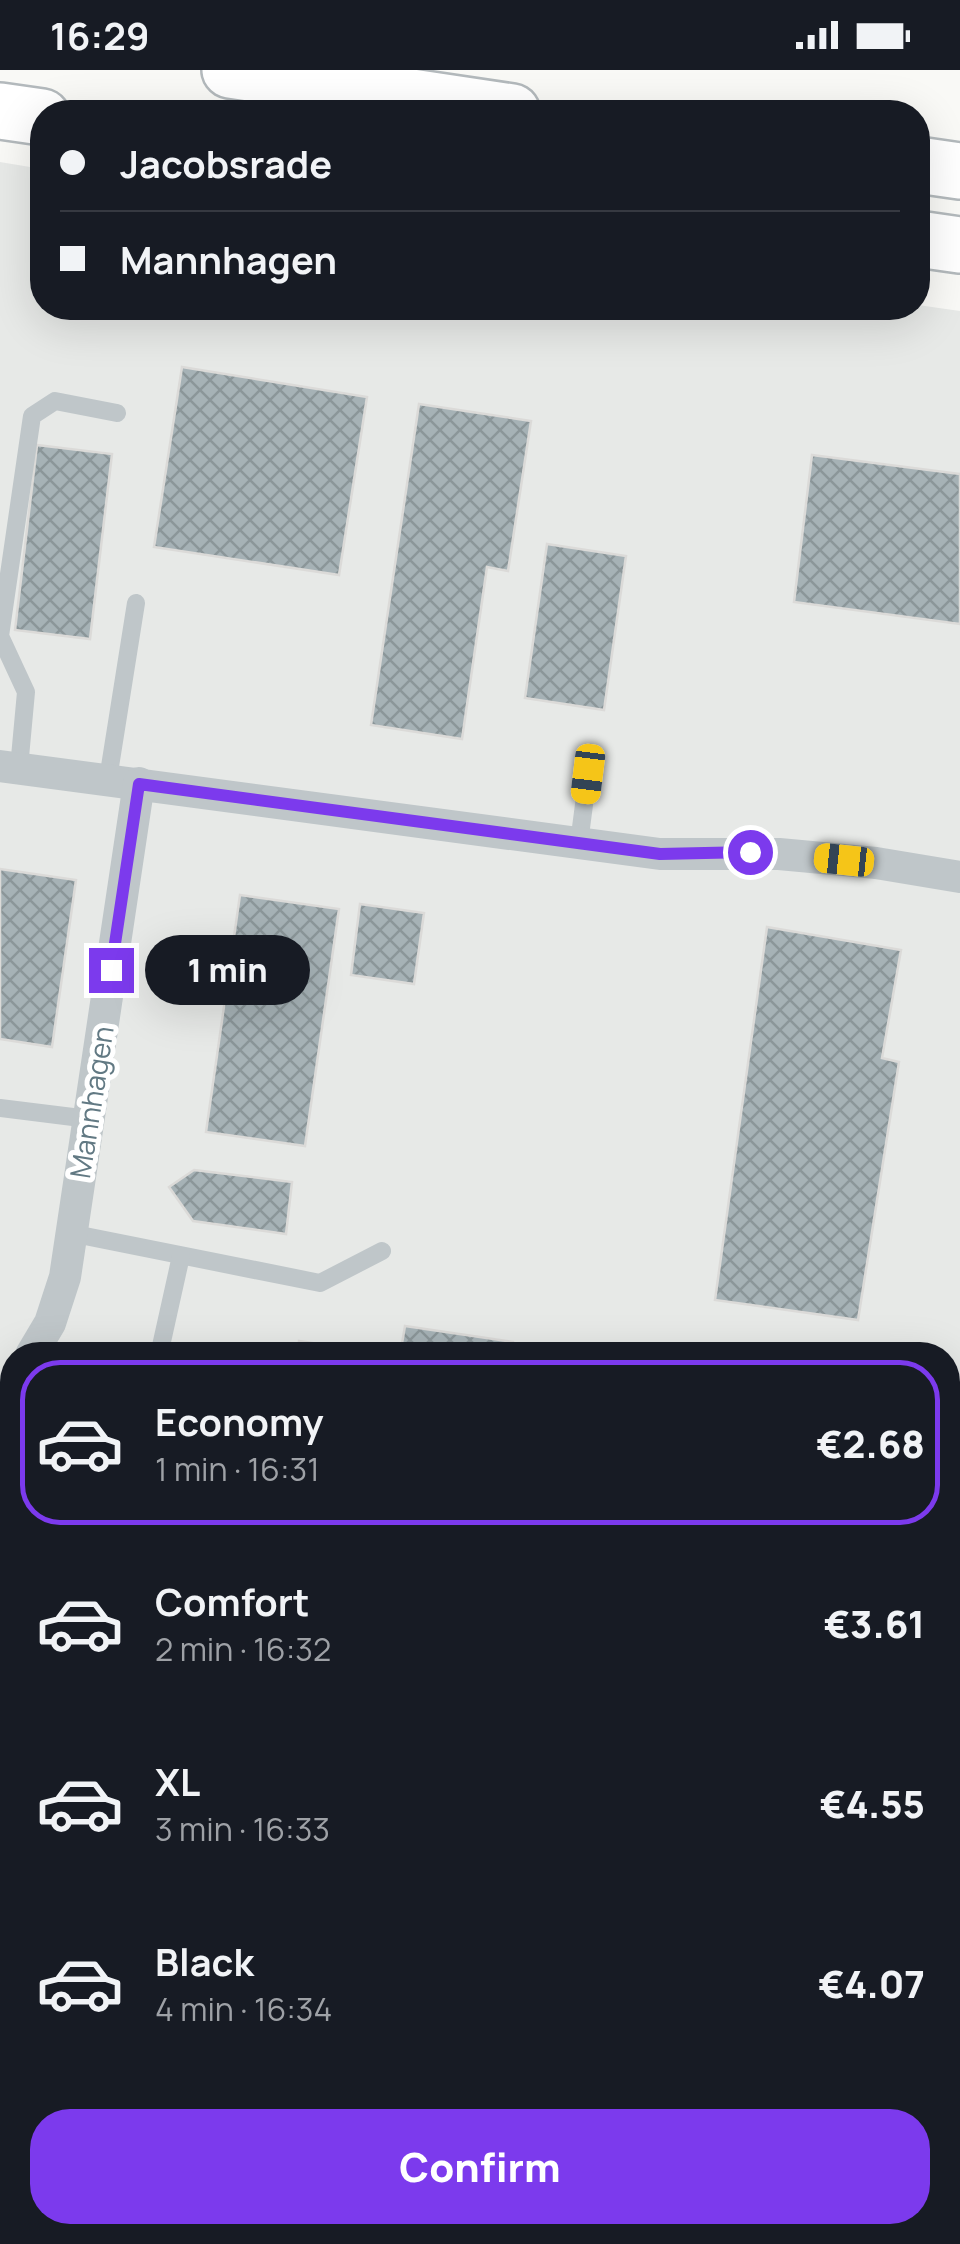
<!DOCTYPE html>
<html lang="en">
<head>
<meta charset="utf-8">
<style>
  body { margin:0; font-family:Manrope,sans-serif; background:#242831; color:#f1f3f6; height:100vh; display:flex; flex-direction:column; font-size:38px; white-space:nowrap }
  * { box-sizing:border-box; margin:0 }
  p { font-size:32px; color:#9ea1a6 }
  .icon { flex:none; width:55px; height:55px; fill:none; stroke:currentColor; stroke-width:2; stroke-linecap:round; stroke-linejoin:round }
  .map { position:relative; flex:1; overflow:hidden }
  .sheet { position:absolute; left:0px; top:1272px; width:960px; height:902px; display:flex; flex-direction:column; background:#171b24; border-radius:40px 40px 0 0; box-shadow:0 10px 40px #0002 }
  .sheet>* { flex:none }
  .top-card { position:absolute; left:30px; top:30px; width:900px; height:220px; border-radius:40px; box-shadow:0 10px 40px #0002; display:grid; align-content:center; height:220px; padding:0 30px; background:#171b24 }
  .end { position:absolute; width:45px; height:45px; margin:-22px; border:12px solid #7c3aed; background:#fff; box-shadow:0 0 0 5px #fff }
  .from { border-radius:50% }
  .bubble { position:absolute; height:70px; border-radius:35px; background:#171b24; box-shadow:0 10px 40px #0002; font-size:32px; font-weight:800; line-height:70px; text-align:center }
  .car { position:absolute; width:30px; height:60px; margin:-30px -15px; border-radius:12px; box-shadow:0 0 8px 2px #0007; background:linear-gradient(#f5c518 24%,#345 0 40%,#f5c518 0 76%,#345 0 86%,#f5c518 0) }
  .top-card b { display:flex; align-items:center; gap:35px; height:95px; font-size:38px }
  .top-card b+b { border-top:2px solid #363941 }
  .top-card i { width:25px; height:25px; background:#f1f3f6 }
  ul { padding:18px 0 0; list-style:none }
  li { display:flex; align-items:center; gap:30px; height:165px; margin:0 20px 15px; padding:0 10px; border:5px solid transparent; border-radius:40px }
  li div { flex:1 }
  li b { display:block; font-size:38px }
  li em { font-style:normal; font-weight:800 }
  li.on { border-color:#7c3aed }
  li>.icon { width:90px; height:90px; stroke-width:1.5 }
  .action { display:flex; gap:20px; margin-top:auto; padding:20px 30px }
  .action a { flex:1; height:115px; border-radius:40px; background:#7c3aed; color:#fff; font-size:40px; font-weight:800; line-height:115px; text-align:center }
  .status { display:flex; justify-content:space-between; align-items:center; height:70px; padding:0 50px; background:#171b24; direction:ltr }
  .status svg { height:28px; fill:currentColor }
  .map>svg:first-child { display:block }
</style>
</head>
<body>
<div class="status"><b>16:29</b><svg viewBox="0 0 49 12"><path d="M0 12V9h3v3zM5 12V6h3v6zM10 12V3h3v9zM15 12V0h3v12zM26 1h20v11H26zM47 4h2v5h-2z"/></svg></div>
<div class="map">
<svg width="960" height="2174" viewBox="0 0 960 2174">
  <defs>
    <pattern id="grass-tufts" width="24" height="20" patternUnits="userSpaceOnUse" patternTransform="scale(2.5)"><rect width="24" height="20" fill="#daded5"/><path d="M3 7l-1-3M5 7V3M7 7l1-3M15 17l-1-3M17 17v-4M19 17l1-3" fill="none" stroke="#b4b9b2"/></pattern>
    <pattern id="building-cross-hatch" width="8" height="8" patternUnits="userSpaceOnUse" patternTransform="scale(2.5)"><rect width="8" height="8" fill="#a6b2b6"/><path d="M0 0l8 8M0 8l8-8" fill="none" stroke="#8b9699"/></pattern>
  </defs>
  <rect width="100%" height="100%" fill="#f9f9f6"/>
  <!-- built -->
  <g fill="#e7e9e7">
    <polygon points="0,92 42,99 42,238 918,238 918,235 960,241 960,1672 948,1675 948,1285 12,1285 12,1877 0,1876"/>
    <polygon points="960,1755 960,2174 96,2174 101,2162 948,2162 948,1758"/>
  </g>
  <!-- grass -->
  <g fill="url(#grass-tufts)">
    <polygon points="960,1672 960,1755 948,1758 948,1675"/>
    <polygon points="0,1876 12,1877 12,2162 101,2163 96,2174 0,2174"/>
  </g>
  <!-- building -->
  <g fill="url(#building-cross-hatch)" stroke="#dbdad8" stroke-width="2.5">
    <polygon points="182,297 367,327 339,505 154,477"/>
    <polygon points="419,334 531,351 508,501 487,497 462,669 371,655"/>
    <polygon points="37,375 112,384 90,569 15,560"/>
    <polygon points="812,385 960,404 960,554 794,532"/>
    <polygon points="547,474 626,486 604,640 525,628"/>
    <polygon points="0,799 76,810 52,977 0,969"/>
    <polygon points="240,825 339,839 305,1076 206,1062"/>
    <polygon points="360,834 424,843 414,914 351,905"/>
    <polygon points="767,857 901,880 882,988 899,992 858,1250 715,1230"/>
    <polygon points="194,1100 292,1112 286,1164 193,1151 169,1117"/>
    <polygon points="405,1256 513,1272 512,1285 400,1285"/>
    <polygon points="299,1271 393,1285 297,1285"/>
    <polygon points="960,1957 960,2174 930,2174 928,2162 948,2162 948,1959"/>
    <polygon points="236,2162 406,2162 409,2174 239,2174"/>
    <polygon points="494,2162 626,2162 629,2174 497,2174"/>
  </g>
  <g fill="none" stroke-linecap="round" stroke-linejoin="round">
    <defs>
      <g id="highway">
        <polyline points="230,0 512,42"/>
        <polyline points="0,41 42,47"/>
        <polyline points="918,95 960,101"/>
        <polyline points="918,169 960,175"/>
      </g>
    </defs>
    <!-- highway casing -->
    <use href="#highway" stroke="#b3b9bc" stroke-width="60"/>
    <!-- path -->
    <g stroke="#babfc1" stroke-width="6" stroke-dasharray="5 5" stroke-linecap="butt">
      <polyline points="948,1724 960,1721"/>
      <polyline points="0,1917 12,1917"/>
      <polyline points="46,2174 52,2162"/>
    </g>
    <!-- lane -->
    <g stroke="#bfc6c9" stroke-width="18">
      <polyline points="19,698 26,622 0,566 32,346 55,331 117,343"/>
      <polyline points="108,709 136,533"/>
      <polyline points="579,773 588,704"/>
      <polyline points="0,1038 89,1049"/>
      <polyline points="70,1163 320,1213 382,1181"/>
      <polyline points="159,1285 181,1186"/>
      <polyline points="948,1905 960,1903"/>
      <polyline points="796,2162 799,2174"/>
      <polyline points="878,2162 879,2174"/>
    </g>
    <!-- street -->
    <g stroke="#bfc6c9" stroke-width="32">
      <polyline points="0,696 660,784 779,784 876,793 960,807"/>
      <polyline points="31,1285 50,1253 65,1207 139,713"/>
      <polyline points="0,1338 12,1316"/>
    </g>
    <!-- highway -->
    <use href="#highway" stroke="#fff" stroke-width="55"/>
  </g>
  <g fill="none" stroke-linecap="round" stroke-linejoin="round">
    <!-- route -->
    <polyline stroke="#7c3aed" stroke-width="12" points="111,900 139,714 660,784 750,782"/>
  </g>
  <g text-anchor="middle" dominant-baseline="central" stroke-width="10" stroke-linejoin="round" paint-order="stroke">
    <!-- street labels -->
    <g font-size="28" fill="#627983" stroke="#fff">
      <text transform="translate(91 1032) rotate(-81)">Mannhagen</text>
    </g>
  </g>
</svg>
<i class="end from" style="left:750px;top:782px"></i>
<i class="end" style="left:111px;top:900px"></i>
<div class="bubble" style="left:145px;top:865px;width:165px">1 min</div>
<i class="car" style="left:588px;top:704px;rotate:187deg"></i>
<i class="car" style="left:844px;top:790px;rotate:276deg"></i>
<div class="top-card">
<b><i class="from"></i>Jacobsrade</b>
<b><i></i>Mannhagen</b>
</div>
<section class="sheet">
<ul>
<li class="on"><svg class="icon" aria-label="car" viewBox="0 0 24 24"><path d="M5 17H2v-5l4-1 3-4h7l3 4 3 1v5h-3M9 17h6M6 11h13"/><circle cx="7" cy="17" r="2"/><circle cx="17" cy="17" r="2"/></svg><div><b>Economy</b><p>1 min · 16:31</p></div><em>€2.68</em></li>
<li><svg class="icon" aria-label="car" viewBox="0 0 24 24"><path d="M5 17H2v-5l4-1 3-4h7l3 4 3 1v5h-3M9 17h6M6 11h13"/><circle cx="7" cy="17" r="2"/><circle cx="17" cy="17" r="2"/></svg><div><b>Comfort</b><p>2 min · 16:32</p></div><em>€3.61</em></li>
<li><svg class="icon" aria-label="car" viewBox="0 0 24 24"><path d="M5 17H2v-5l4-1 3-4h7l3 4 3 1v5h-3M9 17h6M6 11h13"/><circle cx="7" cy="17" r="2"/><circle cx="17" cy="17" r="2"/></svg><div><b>XL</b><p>3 min · 16:33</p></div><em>€4.55</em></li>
<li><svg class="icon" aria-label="car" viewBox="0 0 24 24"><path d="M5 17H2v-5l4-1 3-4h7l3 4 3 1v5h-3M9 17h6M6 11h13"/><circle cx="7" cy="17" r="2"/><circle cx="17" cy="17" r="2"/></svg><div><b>Black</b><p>4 min · 16:34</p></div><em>€4.07</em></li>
</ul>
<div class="action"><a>Confirm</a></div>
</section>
</div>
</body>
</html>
